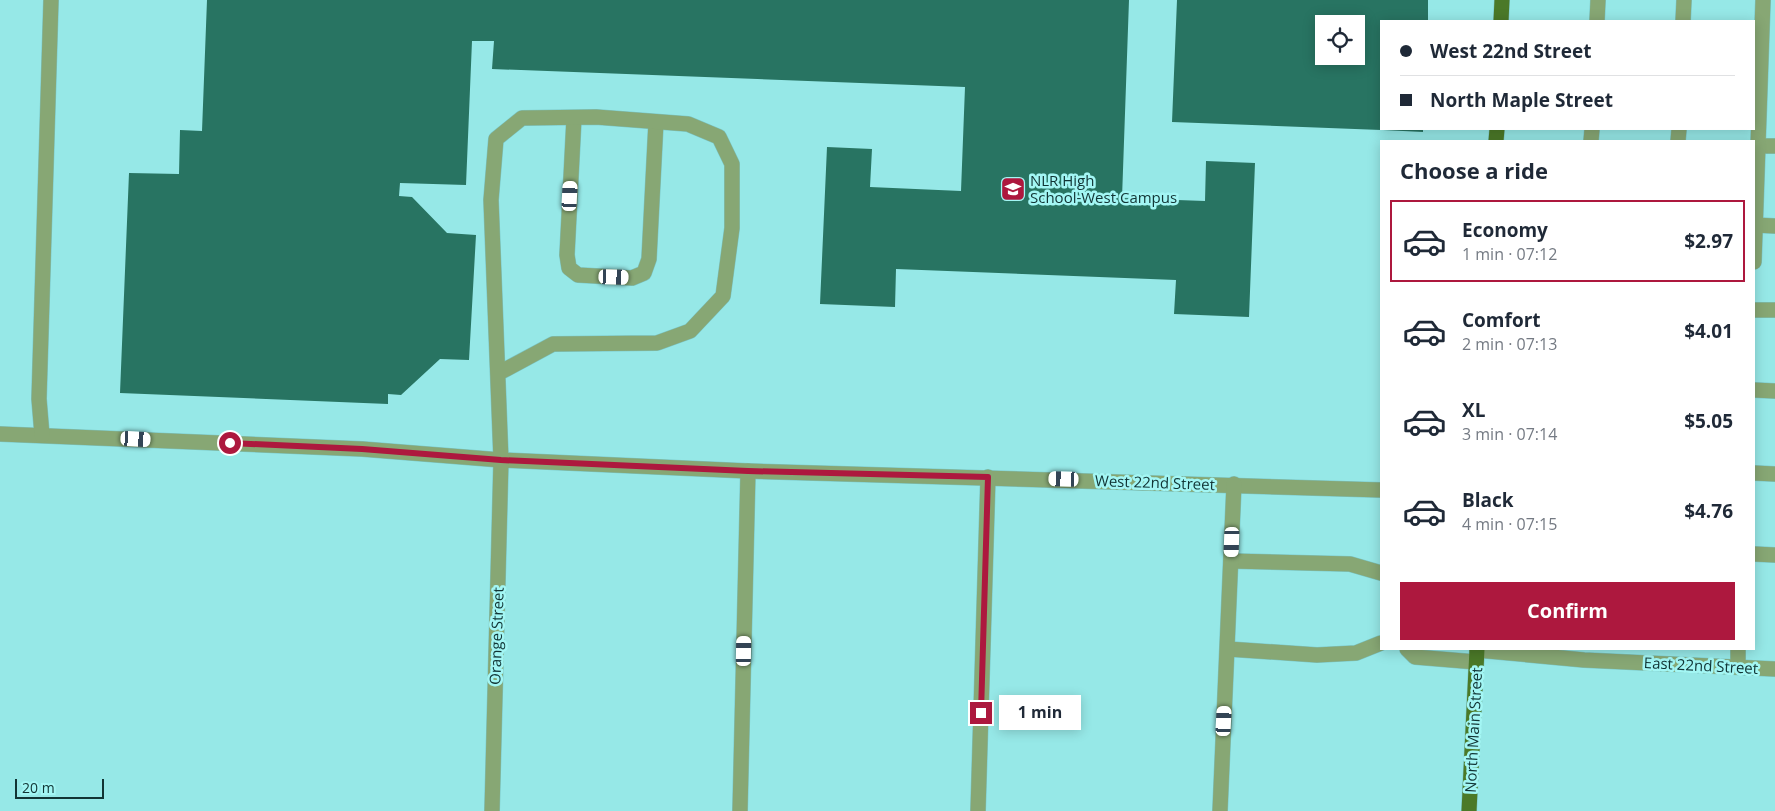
<!DOCTYPE html>
<html lang="en">
<head>
<meta charset="utf-8">
<style>
  body { margin:0; font-family:"Open Sans",sans-serif; background:#f6f6f7; color:#1f2937; height:100vh; display:flex; flex-direction:column; font-size:19px; white-space:nowrap }
  * { box-sizing:border-box; margin:0 }
  p { font-size:16px; color:#747a83 }
  .icon { flex:none; width:28px; height:28px; fill:none; stroke:currentColor; stroke-width:2; stroke-linecap:round; stroke-linejoin:round }
  .map { position:relative; flex:1; overflow:hidden }
  .sheet { position:absolute; left:1380px; top:140px; width:375px; height:510px; display:flex; flex-direction:column; background:#fff; border-radius:0px; box-shadow:0 2px 12px #0003 }
  .sheet>* { flex:none }
  .hud { position:absolute; left:1380px; top:20px; width:375px; height:110px; border-radius:0px; box-shadow:0 2px 12px #0003; display:grid; align-content:center; height:110px; padding:0 20px; background:#fff }
  .tools { position:absolute; left:1315px; top:15px; display:grid; gap:10px }
  .tools a { display:grid; place-items:center; width:50px; height:50px; border-radius:0px; background:#fff; box-shadow:0 2px 12px #0003; font-size:25px }
  .scale { position:absolute; left:15px; bottom:12px; width:89px; box-sizing:border-box; padding-left:5px; border:2px solid #113434; border-top:0; font-size:14px; line-height:18px; white-space:nowrap; color:#113434; -webkit-text-stroke:4px #a3f6f4; paint-order:stroke }
  .end { position:absolute; width:22px; height:22px; margin:-11px; border:6px solid #ad183e; background:#fff; box-shadow:0 0 0 2px #fff }
  .from { border-radius:50% }
  .bubble { position:absolute; height:35px; border-radius:0px; background:#fff; box-shadow:0 2px 12px #0003; font-size:16px; font-weight:700; line-height:35px; text-align:center }
  .car { position:absolute; width:15px; height:30px; margin:-15px -8px; border-radius:6px; box-shadow:0 0 4px 1px #0007; background:linear-gradient(#fff 24%,#345 0 40%,#fff 0 76%,#345 0 86%,#fff 0) }
  .hud b { display:flex; align-items:center; gap:18px; height:48px; font-size:19px }
  .hud b+b { border-top:1px solid #e0e1e3 }
  .hud i { width:12px; height:12px; background:#1f2937 }
  ul { padding:0; list-style:none }
  li { display:flex; align-items:center; gap:15px; height:82px; margin:0 10px 8px; padding:0 10px; border:2px solid transparent; border-radius:0px }
  li div { flex:1 }
  li b { display:block; font-size:19px }
  li em { font-style:normal; font-weight:700 }
  li.active { border-color:#ad183e }
  li>.icon { width:45px; height:45px; stroke-width:1.5 }
  h2 { padding:0 20px; font-size:22px; line-height:60px }
  .action { display:flex; gap:10px; margin-top:auto; padding:10px 20px }
  .action a { flex:1; height:58px; border-radius:0px; background:#ad183e; color:#fff; font-size:20px; font-weight:700; line-height:58px; text-align:center }
  .map>svg:first-child { display:block }
</style>
</head>
<body>
<div class="map">
<svg width="1775" height="811" viewBox="0 0 1775 811">
  <rect width="100%" height="100%" fill="#96e8e7"/>
  <!-- building -->
  <g fill="#287462" fill-rule="evenodd">
    <polygon points="207,0 1129,0 1122,198 1205,201 1206,161 1255,163 1249,317 1174,314 1176,280 896,269 895,307 820,304 827,147 872,149 870,187 961,191 965,87 492,69 494,41 472,41 466,185 400,183 399,196 412,197 447,233 476,235 469,360 440,359 401,395 388,394 388,404 120,393 129,173 179,174 180,130 202,131"/>
    <path d="M1177,0H1428V21H1381V130L1172,122ZM1324,24H1356V56H1324Z"/>
    <polygon points="1383,129 1423,129 1423,132 1383,130"/>
  </g>
  <g fill="none" stroke-linecap="round" stroke-linejoin="round">
    <defs>
      <g id="minor">
        <polyline points="1597,21 1598,0"/>
        <polyline points="1683,21 1684,0"/>
        <polyline points="574,118 567,255 569,268 578,275 632,278 644,273 649,259 656,122"/>
        <polyline points="1591,141 1592,129"/>
        <polyline points="1678,141 1679,129"/>
        <polyline points="1758,146 1775,146"/>
        <polyline points="1755,225 1775,226"/>
        <polyline points="1754,262 1763,0"/>
        <polyline points="1754,310 1775,310"/>
        <polyline points="1754,390 1775,391"/>
        <polyline points="0,434 362,449 501,460 748,471 1381,490"/>
        <polyline points="42,435 39,399 51,0"/>
        <polyline points="1754,473 1775,474"/>
        <polyline points="1754,554 1775,555"/>
        <polyline points="1231,561 1350,564 1381,573"/>
        <polyline points="1228,649 1317,655 1356,653 1381,643"/>
        <polyline points="1407,649 1415,657 1476,662"/>
        <polyline points="1477,650 1584,660 1775,669"/>
        <polyline points="1738,667 1738,649"/>
        <polyline points="492,811 501,460 491,200 496,139 522,118 596,117 688,124 719,137 732,164 732,228 723,296 690,331 657,343 553,344 499,373"/>
        <polyline points="740,811 748,471"/>
        <polyline points="978,811 988,477"/>
        <polyline points="1220,811 1234,484"/>
      </g>
      <g id="major">
        <polyline points="1501,21 1502,0"/>
        <polyline points="1496,141 1497,129"/>
        <polyline points="1469,811 1477,649"/>
      </g>
    </defs>
    <!-- minor casing -->
    <use href="#minor" stroke="#7bc4c3" stroke-width="16"/>
    <!-- major casing -->
    <use href="#major" stroke="#7bc4c3" stroke-width="16"/>
    <!-- minor -->
    <use href="#minor" stroke="#87a774" stroke-width="15"/>
    <!-- major -->
    <use href="#major" stroke="#4b7928" stroke-width="15"/>
  </g>
  <g fill="none" stroke-linecap="round" stroke-linejoin="round">
    <!-- route -->
    <polyline stroke="#ad183e" stroke-width="6" points="230,443 362,449 501,460 748,471 988,477 981,713"/>
  </g>
  <!-- icons -->
  <defs>
    <symbol id="school-square" viewBox="-11 -11 22 22"><rect x="-9" y="-9" width="18" height="18" rx="4" fill="#ad183e" stroke="#a3f6f4"/><path d="M0-5L7-2L0 1L-7-2ZM-4 1L0 2.5L4 1V4Q0 6-4 4Z" fill="#fff"/></symbol>
  </defs>
  <g fill-rule="evenodd">
    <use href="#school-square" x="999" y="175" width="28" height="28"/>
  </g>
  <g text-anchor="middle" dominant-baseline="central" stroke-width="5" stroke-linejoin="round" paint-order="stroke">
    <!-- poi labels -->
    <g font-size="15" fill="#113434" stroke="#a3f6f4" text-anchor="start">
      <text x="1030" y="180">NLR High<tspan x="1030" dy="17">School-West Campus</tspan></text>
    </g>
    <!-- street labels -->
    <g font-size="15" fill="#113434" stroke="#a3f6f4">
      <text transform="translate(1155 482) rotate(2)">West 22nd Street</text>
      <text transform="translate(496 636) rotate(-88)">Orange Street</text>
      <text transform="translate(1701 665) rotate(3)">East 22nd Street</text>
      <text transform="translate(1473 730) rotate(-87)">North Main Street</text>
    </g>
  </g>
</svg>
<div class="tools">
<a><svg class="icon" aria-label="locate" viewBox="0 0 24 24"><circle cx="12" cy="12" r="6"/><path d="M12 2v4M12 18v4M2 12h4M18 12h4"/></svg></a>
</div>
<div class="scale">20 m</div>
<i class="end from" style="left:230px;top:443px"></i>
<i class="end" style="left:981px;top:713px"></i>
<div class="bubble" style="left:999px;top:695px;width:82px">1 min</div>
<i class="car" style="left:570px;top:196px;rotate:3deg"></i>
<i class="car" style="left:614px;top:277px;rotate:92deg"></i>
<i class="car" style="left:136px;top:439px;rotate:93deg"></i>
<i class="car" style="left:1064px;top:479px;rotate:272deg"></i>
<i class="car" style="left:1232px;top:542px;rotate:182deg"></i>
<i class="car" style="left:744px;top:651px;rotate:1deg"></i>
<i class="car" style="left:1224px;top:721px;rotate:3deg"></i>
<div class="hud">
<b><i class="from"></i>West 22nd Street</b>
<b><i></i>North Maple Street</b>
</div>
<section class="sheet">
<h2>Choose a ride</h2>
<ul>
<li class="active"><svg class="icon" aria-label="car" viewBox="0 0 24 24"><path d="M5 17H2v-5l4-1 3-4h7l3 4 3 1v5h-3M9 17h6M6 11h13"/><circle cx="7" cy="17" r="2"/><circle cx="17" cy="17" r="2"/></svg><div><b>Economy</b><p>1 min · 07:12</p></div><em>$2.97</em></li>
<li><svg class="icon" aria-label="car" viewBox="0 0 24 24"><path d="M5 17H2v-5l4-1 3-4h7l3 4 3 1v5h-3M9 17h6M6 11h13"/><circle cx="7" cy="17" r="2"/><circle cx="17" cy="17" r="2"/></svg><div><b>Comfort</b><p>2 min · 07:13</p></div><em>$4.01</em></li>
<li><svg class="icon" aria-label="car" viewBox="0 0 24 24"><path d="M5 17H2v-5l4-1 3-4h7l3 4 3 1v5h-3M9 17h6M6 11h13"/><circle cx="7" cy="17" r="2"/><circle cx="17" cy="17" r="2"/></svg><div><b>XL</b><p>3 min · 07:14</p></div><em>$5.05</em></li>
<li><svg class="icon" aria-label="car" viewBox="0 0 24 24"><path d="M5 17H2v-5l4-1 3-4h7l3 4 3 1v5h-3M9 17h6M6 11h13"/><circle cx="7" cy="17" r="2"/><circle cx="17" cy="17" r="2"/></svg><div><b>Black</b><p>4 min · 07:15</p></div><em>$4.76</em></li>
</ul>
<div class="action"><a>Confirm</a></div>
</section>
</div>
</body>
</html>
